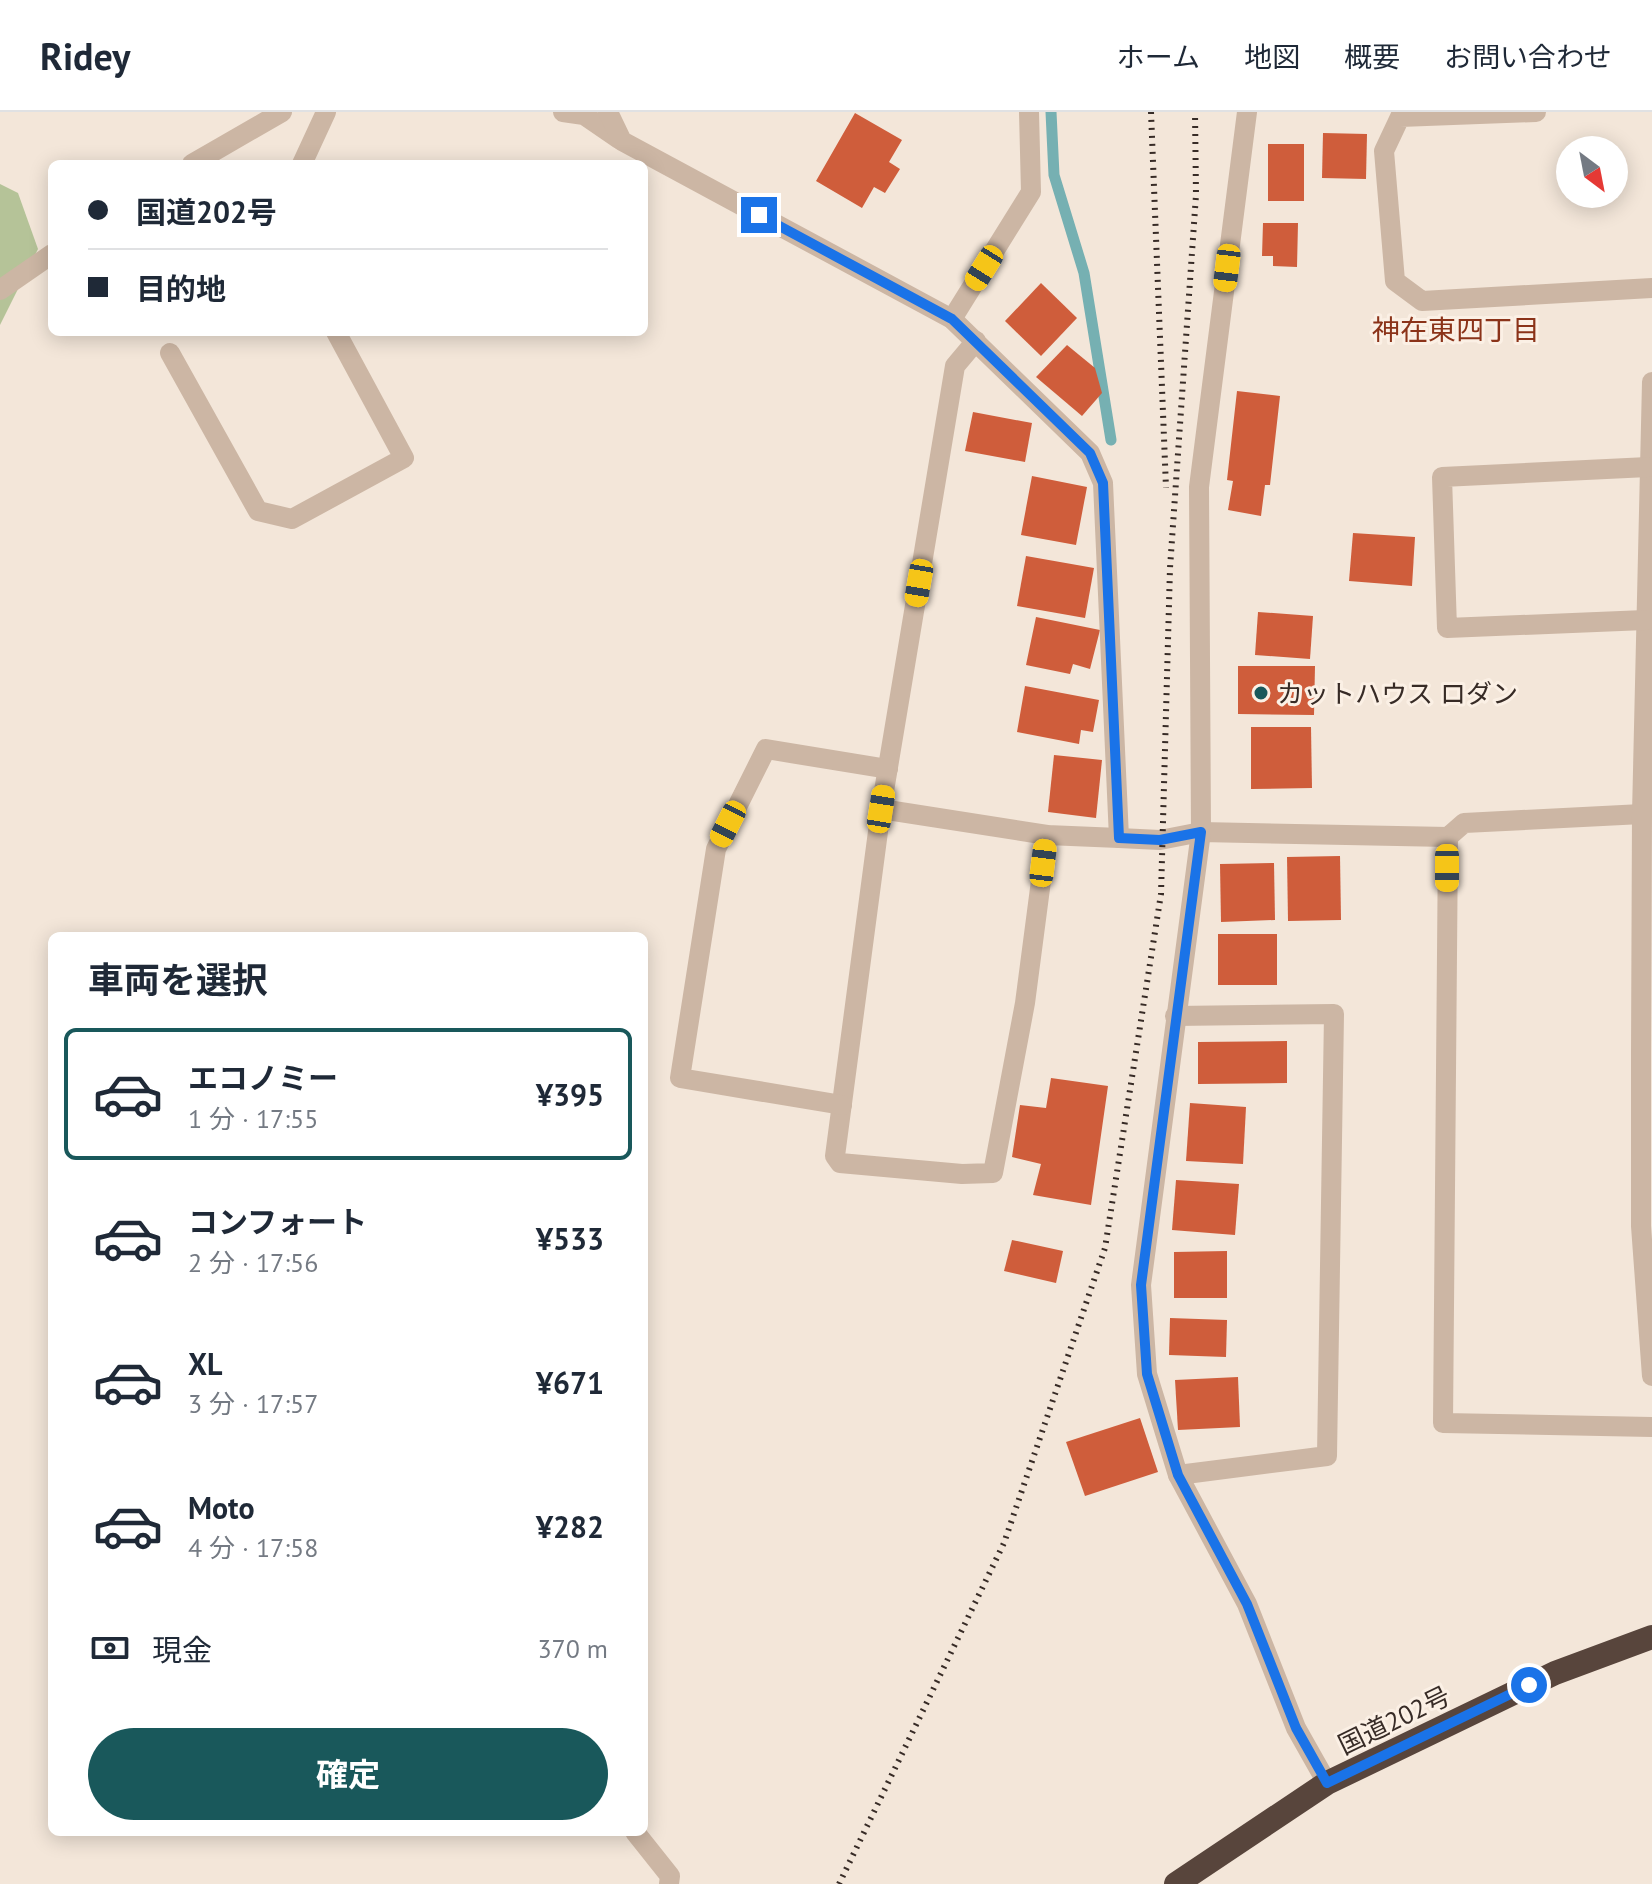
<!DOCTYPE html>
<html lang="ja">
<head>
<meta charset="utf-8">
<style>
  body { margin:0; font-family:"PT Sans","Noto Sans JP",sans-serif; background:#f2f2f3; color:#1f2937; height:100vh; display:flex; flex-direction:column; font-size:30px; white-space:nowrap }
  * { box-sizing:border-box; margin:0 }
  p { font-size:26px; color:#747a83 }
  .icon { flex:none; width:44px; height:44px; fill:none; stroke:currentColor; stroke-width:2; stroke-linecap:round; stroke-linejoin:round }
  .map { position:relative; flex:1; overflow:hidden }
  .sheet { position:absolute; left:48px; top:820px; width:600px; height:904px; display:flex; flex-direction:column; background:#fff; border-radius:12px; box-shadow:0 4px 20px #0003 }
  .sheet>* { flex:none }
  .guide { position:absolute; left:48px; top:48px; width:600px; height:176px; border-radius:12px; box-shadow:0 4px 20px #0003; display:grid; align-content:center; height:176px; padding:0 40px; background:#fff }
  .needle { width:52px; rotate:148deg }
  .buttons { position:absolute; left:1556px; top:24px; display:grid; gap:16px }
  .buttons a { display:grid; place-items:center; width:72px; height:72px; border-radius:50%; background:#fff; box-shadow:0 4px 20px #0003; font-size:40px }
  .end { position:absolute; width:36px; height:36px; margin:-18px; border:10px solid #1a73e8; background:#fff; box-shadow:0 0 0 4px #fff }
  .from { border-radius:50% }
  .car { position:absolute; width:24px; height:48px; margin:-24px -12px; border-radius:10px; box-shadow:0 0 6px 2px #0007; background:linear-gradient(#f5c518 24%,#345 0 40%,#f5c518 0 76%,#345 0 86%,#f5c518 0) }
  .guide b { display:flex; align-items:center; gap:28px; height:76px; font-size:30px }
  .guide b+b { border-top:2px solid #e0e1e3 }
  .guide i { width:20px; height:20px; background:#1f2937 }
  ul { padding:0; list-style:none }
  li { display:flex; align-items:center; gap:24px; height:132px; margin:0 16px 12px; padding:0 24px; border:4px solid transparent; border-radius:12px }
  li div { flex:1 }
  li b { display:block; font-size:30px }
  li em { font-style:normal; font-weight:700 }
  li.selected { border-color:#19585b }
  li>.icon { width:72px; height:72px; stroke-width:1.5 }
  h2 { padding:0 40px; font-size:36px; line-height:96px }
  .pay { display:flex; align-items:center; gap:20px; height:88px; padding:0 40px; font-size:30px }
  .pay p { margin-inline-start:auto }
  .cta { display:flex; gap:16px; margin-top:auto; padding:16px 40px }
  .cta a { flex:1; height:92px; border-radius:48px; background:#19585b; color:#fff; font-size:32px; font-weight:700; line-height:92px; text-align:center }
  header { display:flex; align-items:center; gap:48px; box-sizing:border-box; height:112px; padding:0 40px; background:#fff; border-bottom:2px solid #e0e1e3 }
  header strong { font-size:38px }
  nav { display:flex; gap:44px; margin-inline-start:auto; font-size:28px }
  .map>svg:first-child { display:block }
</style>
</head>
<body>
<header>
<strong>Ridey</strong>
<nav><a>ホーム</a><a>地図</a><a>概要</a><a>お問い合わせ</a></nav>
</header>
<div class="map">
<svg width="1652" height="1772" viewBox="0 0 1652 1772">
  <rect width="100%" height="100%" fill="#f3e6d9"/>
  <!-- green -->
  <polygon fill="#b5c398" points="0,72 18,81 38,137 0,213"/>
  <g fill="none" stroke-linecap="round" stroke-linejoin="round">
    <!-- stream -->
    <polyline stroke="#76b0b2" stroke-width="11" points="1051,0 1054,63 1084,161 1111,328"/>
  </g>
  <!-- building -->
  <g fill="#cf5d3b">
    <polygon points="855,1 902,28 889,50 900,57 885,81 874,75 862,96 816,69"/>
    <polygon points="1323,21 1367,22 1366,67 1322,66"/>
    <rect x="1268" y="32" width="36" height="57"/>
    <polygon points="1263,111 1298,111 1297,155 1273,154 1273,144 1262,144"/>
    <polygon points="1041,171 1077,206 1041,244 1005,209"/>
    <polygon points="1067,233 1095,256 1102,281 1082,304 1036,265"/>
    <polygon points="1237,279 1280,284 1270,373 1265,373 1261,404 1228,398 1233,369 1227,368"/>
    <polygon points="973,300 1032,311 1025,350 965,339"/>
    <polygon points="1032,364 1087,375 1076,433 1021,423"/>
    <polygon points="1353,421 1415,425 1412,474 1349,469"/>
    <polygon points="1026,444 1094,456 1085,506 1017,494"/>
    <polygon points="1258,500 1313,504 1310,547 1255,543"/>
    <polygon points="1036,505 1100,518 1090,557 1073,552 1070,562 1026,553"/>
    <polygon points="1238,554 1315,554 1314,603 1238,602"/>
    <polygon points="1025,574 1099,588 1093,620 1081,618 1079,632 1017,620"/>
    <polygon points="1251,615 1311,615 1312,676 1251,677"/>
    <polygon points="1054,643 1102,648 1096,706 1048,700"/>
    <polygon points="1340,744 1341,808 1288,809 1287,745"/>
    <polygon points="1274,751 1275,808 1221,810 1220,752"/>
    <rect x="1218" y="822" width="59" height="51"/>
    <polygon points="1287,929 1287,971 1198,972 1198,930"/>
    <polygon points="1051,966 1108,974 1091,1093 1033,1083 1041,1052 1012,1045 1020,993 1046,996"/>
    <polygon points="1190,991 1246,995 1243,1052 1186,1049"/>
    <polygon points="1176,1068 1239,1072 1235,1123 1172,1118"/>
    <polygon points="1012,1128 1063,1139 1056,1171 1004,1159"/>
    <polygon points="1227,1139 1227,1186 1174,1186 1174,1140"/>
    <polygon points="1170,1206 1227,1208 1226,1245 1169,1243"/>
    <polygon points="1238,1265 1240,1315 1178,1318 1175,1268"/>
    <polygon points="1140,1306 1158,1360 1085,1384 1066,1330"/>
  </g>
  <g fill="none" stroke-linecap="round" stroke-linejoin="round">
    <!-- street -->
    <g stroke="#ccb6a4" stroke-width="20">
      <polyline points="563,0 584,3 619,27"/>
      <polyline points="608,0 622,29 952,207 1090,341 1103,371 1119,726 1160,728 1201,720 1448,725 1464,711 1642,702"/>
      <polyline points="1247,0 1199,375 1201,720 1141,1173 1147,1262 1178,1363 1247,1492 1296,1616 1327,1671"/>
      <polyline points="1536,0 1400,5 1384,39 1395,169 1422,189 1652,176"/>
      <polyline points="192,52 282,0"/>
      <polyline points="302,52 326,0"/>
      <polyline points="0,178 52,142"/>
      <polyline points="952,207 1031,80 1029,0"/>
      <polyline points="976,229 955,254 881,697 835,1044 840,1051 962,1062 993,1061 1025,891 1047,723"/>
      <polyline points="170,241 258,399 292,407 404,346 336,220"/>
      <polyline points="1652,270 1642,702 1641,943 1641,1114 1652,1264"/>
      <polyline points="1645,508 1447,516 1442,365 1648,355"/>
      <polyline points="881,697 1047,723 1119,726"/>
      <polyline points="1448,725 1443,1311 1652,1315"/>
      <polyline points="1175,904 1334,902 1327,1344 1178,1363"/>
      <polyline points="842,993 680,966 716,737 766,637 888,657"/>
      <polyline points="635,1720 670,1764 669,1772"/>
    </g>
    <!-- highway -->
    <polyline stroke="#58453c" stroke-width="24" points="1176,1772 1327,1671 1555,1561 1652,1525"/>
    <!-- rail -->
    <g stroke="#372b26" stroke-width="6" stroke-dasharray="2 6" stroke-linecap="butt">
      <polyline points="1151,0 1166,376"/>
      <polyline points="839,1772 1004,1431 1105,1136 1161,782 1170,456 1196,83 1195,0"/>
    </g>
  </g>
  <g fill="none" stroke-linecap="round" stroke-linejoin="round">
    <!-- route -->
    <polyline stroke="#1a73e8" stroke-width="10" points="759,103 952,207 1090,341 1103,371 1119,726 1160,728 1201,720 1141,1173 1147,1262 1178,1363 1247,1492 1296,1616 1327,1671 1529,1573"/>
  </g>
  <!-- markers -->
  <circle fill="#19585b" stroke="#fbf0e5" stroke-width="3" cx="1261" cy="581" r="8"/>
  <g text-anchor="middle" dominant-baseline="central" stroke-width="6" stroke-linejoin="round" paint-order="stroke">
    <!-- poi labels -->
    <g font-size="26" fill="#372b26" stroke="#fbf0e5" text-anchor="start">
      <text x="1277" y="581">カットハウス ロダン</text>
    </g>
    <!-- street labels -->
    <g font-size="26" fill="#372b26" stroke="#fbf0e5">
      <text transform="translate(1394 1608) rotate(-26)">国道202号</text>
    </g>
    <!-- neighbourhood labels -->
    <g font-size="28" fill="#8b3319" stroke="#fbf0e5">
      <text x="1456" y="217">神在東四丁目</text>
    </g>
  </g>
</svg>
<div class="buttons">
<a><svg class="needle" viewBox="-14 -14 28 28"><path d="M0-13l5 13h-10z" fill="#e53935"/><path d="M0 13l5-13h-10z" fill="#747a83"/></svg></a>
</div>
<i class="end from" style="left:1529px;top:1573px"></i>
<i class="end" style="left:759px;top:103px"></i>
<i class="car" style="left:984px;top:156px;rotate:212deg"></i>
<i class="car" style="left:1227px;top:156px;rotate:187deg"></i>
<i class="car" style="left:919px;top:471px;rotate:190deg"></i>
<i class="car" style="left:881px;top:697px;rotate:9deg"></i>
<i class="car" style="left:728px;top:712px;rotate:207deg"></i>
<i class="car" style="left:1043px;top:751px;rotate:7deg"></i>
<i class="car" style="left:1447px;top:756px;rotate:180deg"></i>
<div class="guide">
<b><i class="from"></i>国道202号</b>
<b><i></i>目的地</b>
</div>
<section class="sheet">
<h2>車両を選択</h2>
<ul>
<li class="selected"><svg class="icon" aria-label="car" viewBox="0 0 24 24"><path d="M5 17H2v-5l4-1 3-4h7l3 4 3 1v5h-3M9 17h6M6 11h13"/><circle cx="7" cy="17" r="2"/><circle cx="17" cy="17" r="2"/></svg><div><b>エコノミー</b><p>1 分 · 17:55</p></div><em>¥395</em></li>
<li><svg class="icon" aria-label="car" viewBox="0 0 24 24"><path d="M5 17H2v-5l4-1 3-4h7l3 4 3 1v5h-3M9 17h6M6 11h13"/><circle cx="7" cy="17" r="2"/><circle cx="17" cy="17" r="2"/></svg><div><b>コンフォート</b><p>2 分 · 17:56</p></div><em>¥533</em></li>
<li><svg class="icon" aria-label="car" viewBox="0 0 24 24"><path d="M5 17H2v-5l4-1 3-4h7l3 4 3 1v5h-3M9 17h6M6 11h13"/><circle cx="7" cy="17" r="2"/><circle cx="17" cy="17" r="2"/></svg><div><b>XL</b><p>3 分 · 17:57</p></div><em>¥671</em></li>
<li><svg class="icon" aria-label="car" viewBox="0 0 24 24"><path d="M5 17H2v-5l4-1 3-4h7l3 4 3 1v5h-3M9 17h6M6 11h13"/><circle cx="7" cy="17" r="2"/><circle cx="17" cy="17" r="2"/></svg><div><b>Moto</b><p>4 分 · 17:58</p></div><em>¥282</em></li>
</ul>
<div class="pay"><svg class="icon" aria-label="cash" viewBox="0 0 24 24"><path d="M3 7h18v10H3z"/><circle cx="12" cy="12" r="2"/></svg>現金<p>370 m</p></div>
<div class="cta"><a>確定</a></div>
</section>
</div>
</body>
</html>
